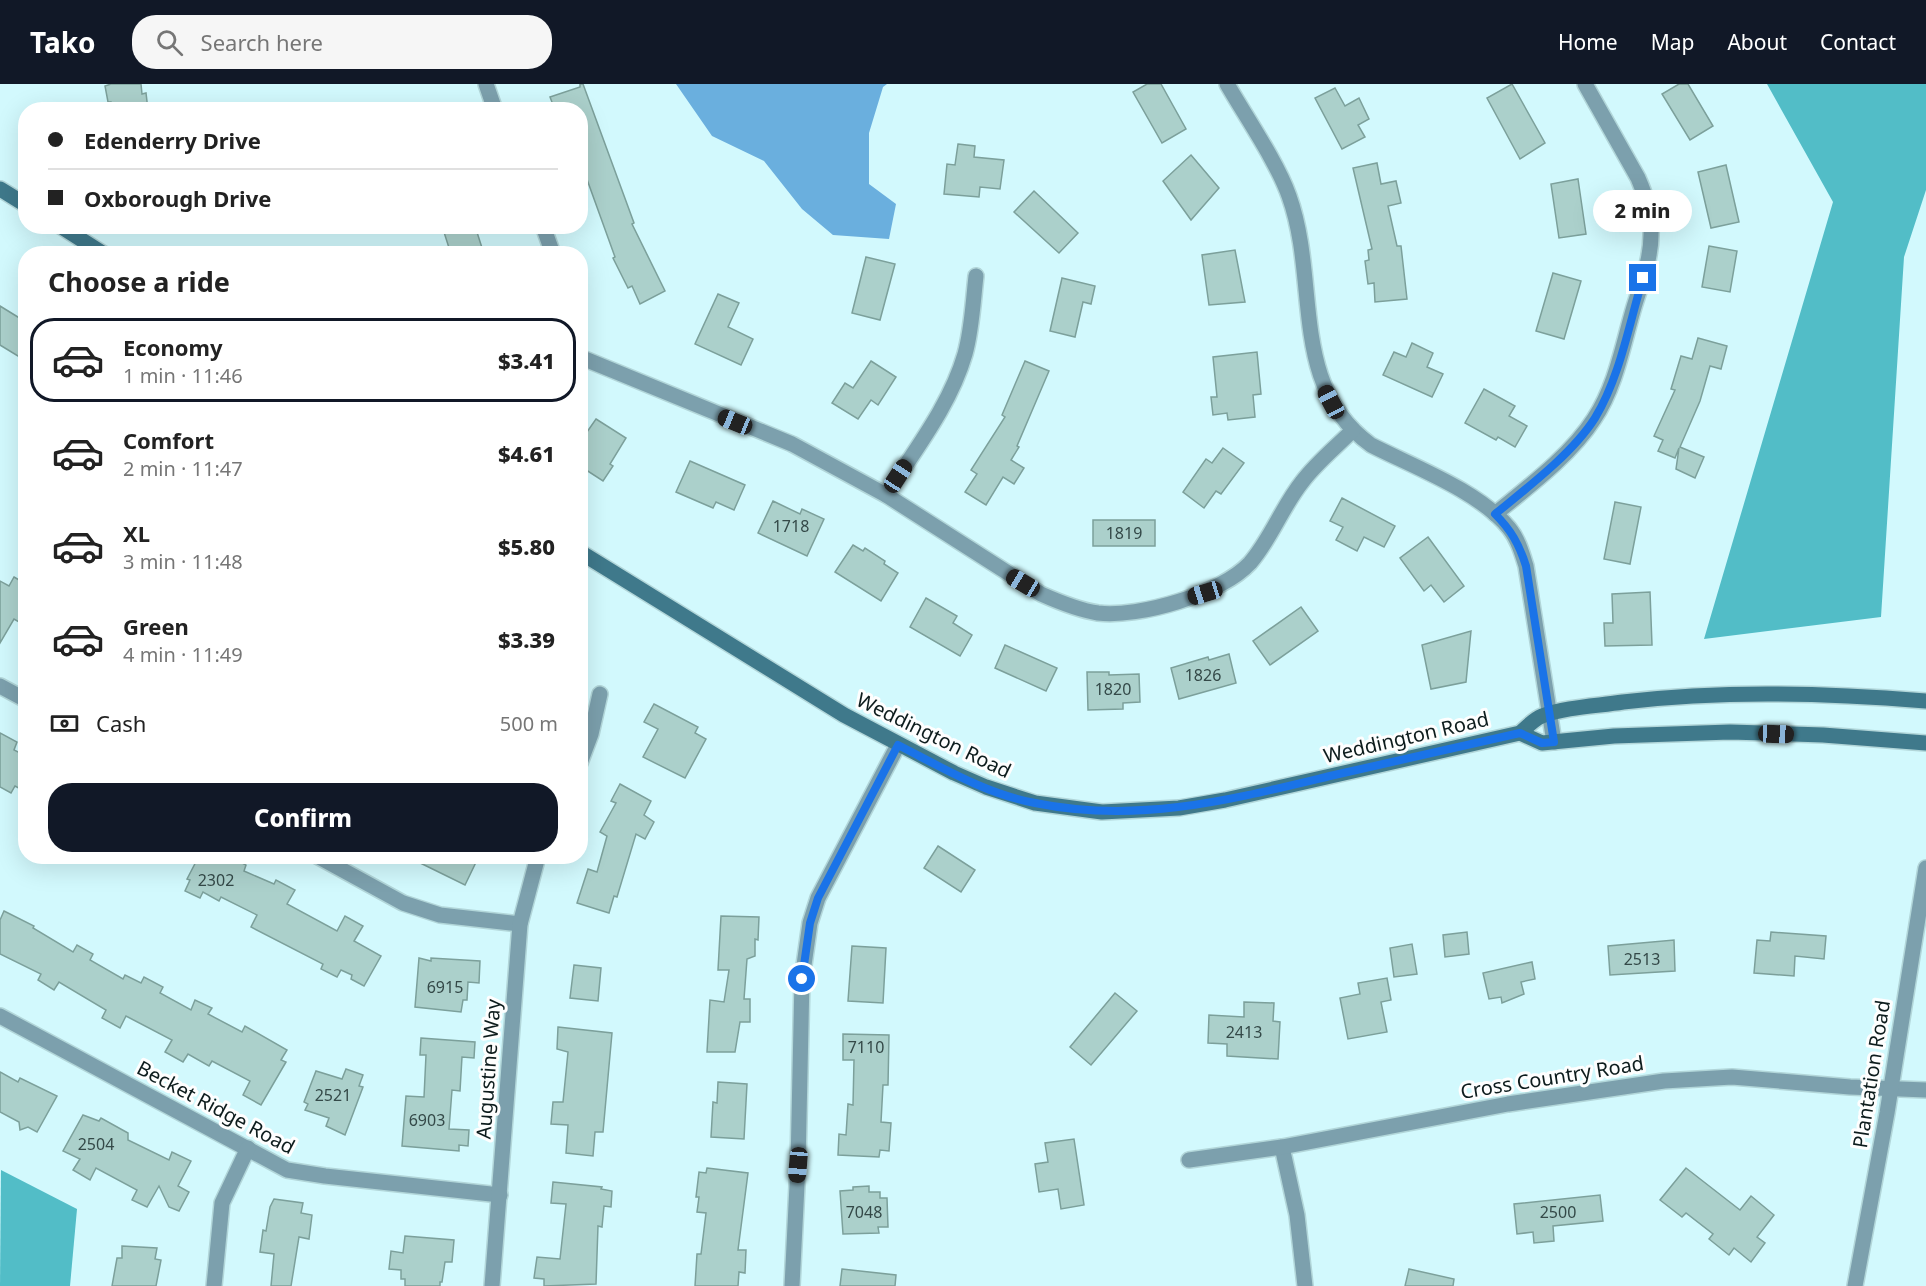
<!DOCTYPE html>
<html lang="en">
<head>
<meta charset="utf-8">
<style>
  body { margin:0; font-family:"Noto Sans",sans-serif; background:#f6f6f6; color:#222; height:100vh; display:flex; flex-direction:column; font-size:22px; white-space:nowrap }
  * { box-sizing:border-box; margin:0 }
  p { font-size:20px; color:#767676 }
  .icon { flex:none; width:33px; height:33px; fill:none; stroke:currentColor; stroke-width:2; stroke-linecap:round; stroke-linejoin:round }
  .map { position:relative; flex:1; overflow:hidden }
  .sheet { position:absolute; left:18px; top:162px; width:570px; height:618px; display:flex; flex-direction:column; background:#fff; border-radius:24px; box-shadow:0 6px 24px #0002 }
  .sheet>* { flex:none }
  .guide { position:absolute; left:18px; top:18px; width:570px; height:132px; border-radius:24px; box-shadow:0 6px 24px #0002; display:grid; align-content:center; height:132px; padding:0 30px; background:#fff }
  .end { position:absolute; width:27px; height:27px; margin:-14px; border:8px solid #1a73e8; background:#fff; box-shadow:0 0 0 3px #fff }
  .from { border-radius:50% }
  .bubble { position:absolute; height:42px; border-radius:21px; background:#fff; box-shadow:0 6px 24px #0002; font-size:20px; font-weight:800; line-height:42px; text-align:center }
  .car { position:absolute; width:18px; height:36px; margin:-18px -9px; border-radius:8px; box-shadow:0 0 4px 2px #0007; background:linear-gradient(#222 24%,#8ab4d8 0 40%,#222 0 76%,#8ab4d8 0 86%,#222 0) }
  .guide b { display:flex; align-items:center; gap:21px; height:57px; font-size:22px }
  .guide b+b { border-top:2px solid #e0e0e0 }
  .guide i { width:15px; height:15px; background:#222 }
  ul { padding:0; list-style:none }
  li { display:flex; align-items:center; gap:18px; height:84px; margin:0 12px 9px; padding:0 18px; border:3px solid transparent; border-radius:24px }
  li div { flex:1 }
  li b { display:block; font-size:22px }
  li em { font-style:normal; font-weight:800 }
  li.current { border-color:#111827 }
  li>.icon { width:54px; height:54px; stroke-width:1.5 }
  h2 { padding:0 30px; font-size:27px; line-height:72px }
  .pay { display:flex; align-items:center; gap:15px; height:66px; padding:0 30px; font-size:22px }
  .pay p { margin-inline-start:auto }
  .action { display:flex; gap:12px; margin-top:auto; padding:12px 30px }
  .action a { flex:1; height:69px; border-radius:24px; background:#111827; color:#fff; font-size:24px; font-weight:800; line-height:69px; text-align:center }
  header { display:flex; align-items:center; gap:36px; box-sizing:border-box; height:84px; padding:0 30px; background:#111827; color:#fff }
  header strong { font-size:28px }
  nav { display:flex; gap:33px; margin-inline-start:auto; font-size:21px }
  .search { width:420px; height:54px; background:#f6f6f6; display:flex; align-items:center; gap:15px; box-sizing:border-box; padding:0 21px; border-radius:24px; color:#767676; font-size:22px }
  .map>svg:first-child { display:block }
</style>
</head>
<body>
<header>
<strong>Tako</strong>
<div class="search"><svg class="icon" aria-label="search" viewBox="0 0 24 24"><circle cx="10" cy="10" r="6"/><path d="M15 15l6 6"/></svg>Search here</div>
<nav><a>Home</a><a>Map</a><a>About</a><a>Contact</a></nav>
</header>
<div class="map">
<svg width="1926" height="1202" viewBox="0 0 1926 1202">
  <rect width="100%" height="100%" fill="#d2f9fd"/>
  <!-- forest -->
  <g fill="#52bdc7">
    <polygon points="1767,0 1926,0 1926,106 1904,173 1881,533 1704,555 1833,118"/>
    <polygon points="1,1086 77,1125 70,1202 0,1202"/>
  </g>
  <!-- water -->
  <polygon fill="#6aafde" points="676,0 887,0 883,3 869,49 869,100 896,120 889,155 833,151 802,125 764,77 712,52"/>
  <!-- building -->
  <g fill="#abd0cb" stroke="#7ca09b" stroke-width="1.5">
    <polygon points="111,0 141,0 142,10 146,9 148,26 112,26 111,18 108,18 105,2"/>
    <polygon points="580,0 583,0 634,139 632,140 665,207 640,220 632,202 628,204 613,174 615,173 580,76 580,26 555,26 550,13 580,3"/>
    <polygon points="1147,0 1161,0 1186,45 1162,59 1133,8"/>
    <polygon points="1512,0 1545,59 1520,75 1487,14"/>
    <polygon points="1679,0 1688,0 1713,42 1690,56 1662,10"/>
    <polygon points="1335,4 1345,22 1359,14 1369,35 1358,41 1365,53 1342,65 1315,14"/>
    <polygon points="958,60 975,62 974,73 1004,76 1000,105 980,103 979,113 944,110 947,80 955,81"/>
    <polygon points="1191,71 1219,104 1191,136 1163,97"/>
    <polygon points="1377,79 1381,100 1396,97 1401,119 1388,122 1397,162 1401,162 1407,215 1375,218 1374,199 1368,200 1365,177 1369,176 1368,166 1372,165 1353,84"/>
    <polygon points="1726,81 1739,138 1711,144 1698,88"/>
    <polygon points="1578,95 1586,150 1559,154 1551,100"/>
    <polygon points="1034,107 1078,149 1059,169 1014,128"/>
    <polygon points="442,142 475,142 483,167 481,170 451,170"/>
    <polygon points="1709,162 1737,167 1730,208 1702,203"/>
    <polygon points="1235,166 1245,218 1209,221 1202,171"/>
    <polygon points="866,173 895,180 880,236 852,229"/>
    <polygon points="1553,189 1581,197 1564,255 1536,247"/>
    <polygon points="1062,194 1095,202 1091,220 1083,218 1075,253 1050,247"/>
    <polygon points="718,210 739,219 728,243 753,255 741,281 695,260"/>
    <polygon points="0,222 26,238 26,277 0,261"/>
    <polygon points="1698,254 1727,262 1721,285 1710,282 1700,317 1680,363 1704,373 1695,394 1676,385 1679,364 1675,374 1658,367 1663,356 1654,352 1675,306 1671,305 1681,272 1692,275"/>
    <polygon points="1412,259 1433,269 1427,283 1443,290 1432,313 1383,291 1394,268 1406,273"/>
    <polygon points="1257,268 1261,310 1253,311 1255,333 1228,336 1227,329 1213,331 1211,313 1217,313 1213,273"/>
    <polygon points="871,277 896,293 878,321 871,316 858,335 832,319 845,299 853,304"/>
    <polygon points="1025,277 1049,287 1017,362 1019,363 1011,376 1024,384 1014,400 1003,393 986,421 965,408 977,390 971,386 1005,333 1002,331"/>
    <polygon points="1484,305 1515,322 1509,332 1527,342 1515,363 1498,353 1496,356 1465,339"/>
    <polygon points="596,335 626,354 610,380 613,382 603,397 580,382 580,358"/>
    <polygon points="1223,364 1244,379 1221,410 1216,407 1204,424 1183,408 1206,375 1212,379"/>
    <polygon points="690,377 745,401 734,426 716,418 713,424 676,408"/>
    <polygon points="1342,414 1395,442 1384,463 1364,453 1357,467 1336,456 1343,443 1330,437"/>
    <polygon points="773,417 800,430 802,425 824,435 807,472 758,449"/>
    <polygon points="1615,418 1641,423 1630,480 1604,475"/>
    <rect x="1093" y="436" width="62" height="26"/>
    <polygon points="1428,453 1464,502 1444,518 1431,501 1424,507 1400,474"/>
    <polygon points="853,461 863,467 865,464 885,477 884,480 898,489 881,517 835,488"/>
    <polygon points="14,493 26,500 26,542 14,535 0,559 0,497 9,502"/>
    <polygon points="1650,508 1652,561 1605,562 1604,539 1613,539 1612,510"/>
    <polygon points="926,514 957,532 953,539 972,551 960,572 910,543"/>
    <polygon points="1301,523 1318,547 1270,581 1253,557"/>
    <polygon points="1471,547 1466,598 1431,605 1422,561"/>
    <polygon points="1005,561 1057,584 1046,607 995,584"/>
    <polygon points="1229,570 1236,599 1179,615 1171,584 1208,573 1209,576"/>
    <polygon points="1087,588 1109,588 1109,591 1139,590 1140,618 1123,619 1123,625 1088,626"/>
    <polygon points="654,620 698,643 695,649 706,655 685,694 643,673 658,645 644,638"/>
    <polygon points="0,649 17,658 14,666 26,672 26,708 15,702 11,709 0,703"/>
    <polygon points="620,700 651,717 644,731 654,738 645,755 636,750 617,813 614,812 609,829 577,819 588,785 597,788 607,752 600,748 616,719 611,717"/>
    <polygon points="938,762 975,786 961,808 924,784"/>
    <polygon points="199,772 229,772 246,781 244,787 274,800 276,796 295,806 287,820 337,847 345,832 363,842 354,857 381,872 364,902 351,895 352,891 341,886 337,893 321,885 323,880 251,843 257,831 221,813 219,817 203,808 200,814 185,807 190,796 187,795"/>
    <polygon points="406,772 479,772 465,801"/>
    <polygon points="4,827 34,842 33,844 73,868 77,861 93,870 90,876 123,895 125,891 141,899 144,893 163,903 160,909 191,926 195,916 212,924 208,930 242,948 245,942 287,966 281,976 286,978 261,1021 243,1011 250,997 212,977 209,982 188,970 183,978 165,968 172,956 126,932 120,944 102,934 106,926 59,898 54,906 38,896 41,890 0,870 0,836"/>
    <polygon points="721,832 759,833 758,856 755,855 755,872 747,875 744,915 750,915 750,938 740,938 735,968 707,968 710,916 724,918 729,886 718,886"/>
    <polygon points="1467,848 1469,870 1445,873 1443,851"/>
    <polygon points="1771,848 1826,852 1824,875 1795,872 1794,892 1754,889 1757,856 1770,857"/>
    <polygon points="1674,856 1675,887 1610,891 1608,862"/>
    <polygon points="1412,860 1417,890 1394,893 1390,864"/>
    <polygon points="852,862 886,864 883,919 848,917"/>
    <polygon points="419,874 431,877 431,874 480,877 479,899 468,898 467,916 463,916 461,928 415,923"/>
    <polygon points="1532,878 1535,895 1521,898 1524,910 1502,919 1501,913 1489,915 1483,889"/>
    <polygon points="574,881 601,884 598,917 570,914"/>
    <polygon points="1387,894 1391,916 1381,918 1387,948 1348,955 1340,914 1360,910 1358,899"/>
    <polygon points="1115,909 1137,927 1091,981 1070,963"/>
    <polygon points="1244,918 1274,919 1273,937 1280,938 1278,975 1227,972 1227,960 1208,959 1209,931 1244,933"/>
    <polygon points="558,943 612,949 603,1048 595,1048 593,1072 566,1069 568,1041 551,1040 553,1018 563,1018 568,968 557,965"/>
    <polygon points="843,950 889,951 888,1001 883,1001 881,1038 891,1039 889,1067 880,1066 879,1073 838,1071 839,1050 846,1051 848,1020 853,1021 854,976 843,976"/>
    <polygon points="421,954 475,958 474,974 462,973 460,1007 452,1006 449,1045 469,1046 468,1062 459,1061 459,1067 402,1062 406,1012 424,1013 426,971 420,971"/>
    <polygon points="346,985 363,991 359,1002 363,1003 345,1051 326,1042 329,1034 305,1026 308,1020 304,1018 316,987 342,995"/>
    <polygon points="0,988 18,998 20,994 57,1012 37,1048 28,1043 20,1046 19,1038 0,1028"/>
    <polygon points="718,998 747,1000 744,1055 711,1053 713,1018 717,1019"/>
    <polygon points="83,1031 99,1037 101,1034 128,1049 128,1056 169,1076 172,1068 191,1077 178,1102 189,1108 179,1127 169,1123 159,1102 147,1123 132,1116 137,1106 96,1084 90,1096 73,1086 80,1075 63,1067"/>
    <polygon points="1074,1055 1084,1121 1061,1125 1058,1105 1039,1108 1035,1080 1048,1078 1045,1059"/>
    <polygon points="707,1084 748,1089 738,1166 746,1166 745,1189 739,1188 738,1202 695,1202 697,1170 701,1170 706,1129 697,1128 699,1113 696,1113 699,1088 706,1089"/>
    <polygon points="1686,1084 1740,1126 1751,1112 1774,1131 1757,1153 1765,1159 1751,1178 1734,1164 1729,1171 1709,1155 1713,1150 1686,1129 1682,1133 1660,1116"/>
    <polygon points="553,1098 602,1103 601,1105 612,1107 611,1123 604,1122 602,1143 598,1142 596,1200 544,1202 544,1195 534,1194 537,1173 560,1175 566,1120 551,1119"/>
    <polygon points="869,1102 869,1108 880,1108 880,1114 887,1114 888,1143 878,1143 879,1149 843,1150 840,1107 853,1106 853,1103"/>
    <polygon points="1600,1111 1603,1137 1553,1142 1554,1157 1534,1159 1533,1148 1517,1150 1514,1120"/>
    <polygon points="274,1115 303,1119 301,1129 312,1131 309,1155 299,1153 291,1202 271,1202 274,1170 260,1168 263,1146 266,1147 270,1123"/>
    <polygon points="405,1152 454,1156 452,1178 445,1178 442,1198 440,1198 440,1202 405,1202 405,1195 401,1195 401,1186 389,1185 391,1167 403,1169"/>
    <polygon points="122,1162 157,1164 155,1175 161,1176 156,1202 112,1202 117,1174 122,1174"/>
    <polygon points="842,1185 896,1191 895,1202 840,1202"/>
    <polygon points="1409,1185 1454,1195 1453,1202 1405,1202"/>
  </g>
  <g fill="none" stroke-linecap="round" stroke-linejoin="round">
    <defs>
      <g id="street">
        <polyline points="486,0 495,26"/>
        <path d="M1227,0C1246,33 1277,78 1289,112C1320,198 1288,301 1371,361C1414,383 1479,407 1509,444C1518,455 1522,469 1526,482L1554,658"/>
        <polyline points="543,142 553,170"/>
        <path d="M580,273L792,360L886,411L1041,510C1059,518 1078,526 1098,529C1139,534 1221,510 1250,479C1271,455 1282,423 1302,398C1316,379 1336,363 1353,346"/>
        <path d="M886,411C914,367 950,322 965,270C972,245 973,218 976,192"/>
        <path d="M1495,430C1528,403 1571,371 1594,335C1616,302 1623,260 1634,223C1641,200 1651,176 1651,151C1652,131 1646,112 1638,94L1585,0"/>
        <polyline points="0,602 26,616"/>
        <polyline points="580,679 591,650 600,610"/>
        <polyline points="317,772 403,819 440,831 520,840"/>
        <polyline points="0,932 287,1086 325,1092 500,1111"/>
        <polyline points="1282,1063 1297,1131 1305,1202"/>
        <polyline points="1189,1076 1282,1063 1508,1020 1664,997 1732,993 1850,1003 1926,1006"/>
        <polyline points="214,1202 222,1119 248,1064"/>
        <polyline points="492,1202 520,840 538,772"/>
        <polyline points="792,1202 798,1081 802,895 810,839 818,814 898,661"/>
        <polyline points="1855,1202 1887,1029 1926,784"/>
      </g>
      <g id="secondary">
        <polyline points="0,105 26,121"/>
        <polyline points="60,142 104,170"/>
        <path d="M580,468L844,631L954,689L986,703L1035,719L1102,728L1179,724L1225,716L1520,649C1526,644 1534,635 1542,632C1566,623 1597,622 1623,618C1724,606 1825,609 1926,617"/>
        <polyline points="1520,649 1542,659 1614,652 1730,648 1823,651 1926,659"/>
      </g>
    </defs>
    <!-- street casing -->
    <use href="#street" stroke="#b2d6d9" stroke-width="18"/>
    <!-- secondary casing -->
    <use href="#secondary" stroke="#b2d6d9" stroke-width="18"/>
    <!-- street -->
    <use href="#street" stroke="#7ca0ad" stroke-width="15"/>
    <!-- secondary -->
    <use href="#secondary" stroke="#3f798b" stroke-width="15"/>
  </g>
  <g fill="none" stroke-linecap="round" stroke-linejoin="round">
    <!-- route -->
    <path stroke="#1a73e8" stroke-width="8" d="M802,895L810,839L818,814L898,661C941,683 986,710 1035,719C1138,740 1230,716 1330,692C1393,678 1456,664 1520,649L1542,659L1554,658L1526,482C1519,460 1511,446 1495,430C1527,404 1573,369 1595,334C1620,293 1629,240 1643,194"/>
  </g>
  <g text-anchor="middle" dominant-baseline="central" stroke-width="6" stroke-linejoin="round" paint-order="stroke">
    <!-- number labels -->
    <g font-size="16" fill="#344948">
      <text x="791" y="442">1718</text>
      <text x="1124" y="449">1819</text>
      <text x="1203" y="591">1826</text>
      <text x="1113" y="605">1820</text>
      <text x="216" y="796">2302</text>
      <text x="1642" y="875">2513</text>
      <text x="445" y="903">6915</text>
      <text x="1244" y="948">2413</text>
      <text x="866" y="963">7110</text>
      <text x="333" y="1011">2521</text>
      <text x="427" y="1036">6903</text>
      <text x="96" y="1060">2504</text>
      <text x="864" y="1128">7048</text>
      <text x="1558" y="1128">2500</text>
    </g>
    <!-- street labels -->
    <g font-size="20" fill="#0d1c1d" stroke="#fefefe">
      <text transform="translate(934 651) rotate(26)">Weddington Road</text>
      <text transform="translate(1406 653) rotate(-13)">Weddington Road</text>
      <text transform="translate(488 985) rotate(-86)">Augustine Way</text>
      <text transform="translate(1871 990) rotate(-81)">Plantation Road</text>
      <text transform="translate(1552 993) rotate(-9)">Cross Country Road</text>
      <text transform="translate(216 1023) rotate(28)">Becket Ridge Road</text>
    </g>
  </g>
</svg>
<i class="end from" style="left:802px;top:895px"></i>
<i class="end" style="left:1643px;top:194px"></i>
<div class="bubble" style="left:1593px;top:106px;width:99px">2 min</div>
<i class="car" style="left:1331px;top:318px;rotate:332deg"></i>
<i class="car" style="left:735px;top:338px;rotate:292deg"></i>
<i class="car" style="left:898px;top:392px;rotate:33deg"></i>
<i class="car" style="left:1023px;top:499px;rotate:301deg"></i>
<i class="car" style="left:1205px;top:509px;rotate:253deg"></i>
<i class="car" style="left:1776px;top:650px;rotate:92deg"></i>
<i class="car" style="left:798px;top:1081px;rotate:185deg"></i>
<div class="guide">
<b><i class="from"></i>Edenderry Drive</b>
<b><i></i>Oxborough Drive</b>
</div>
<section class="sheet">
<h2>Choose a ride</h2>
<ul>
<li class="current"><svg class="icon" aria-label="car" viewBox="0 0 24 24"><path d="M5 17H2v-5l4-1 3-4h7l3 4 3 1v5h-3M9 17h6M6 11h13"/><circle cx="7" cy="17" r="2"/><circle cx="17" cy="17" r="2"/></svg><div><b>Economy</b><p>1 min · 11:46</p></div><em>$3.41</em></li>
<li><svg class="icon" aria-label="car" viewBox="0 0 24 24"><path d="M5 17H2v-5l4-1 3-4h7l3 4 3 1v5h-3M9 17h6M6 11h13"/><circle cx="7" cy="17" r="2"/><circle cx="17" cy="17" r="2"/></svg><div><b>Comfort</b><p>2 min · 11:47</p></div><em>$4.61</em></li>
<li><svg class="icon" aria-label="car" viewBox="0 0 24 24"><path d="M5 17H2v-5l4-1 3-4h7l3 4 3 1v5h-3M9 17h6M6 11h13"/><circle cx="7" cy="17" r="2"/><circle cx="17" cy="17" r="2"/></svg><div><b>XL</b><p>3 min · 11:48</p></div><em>$5.80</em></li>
<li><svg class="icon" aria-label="car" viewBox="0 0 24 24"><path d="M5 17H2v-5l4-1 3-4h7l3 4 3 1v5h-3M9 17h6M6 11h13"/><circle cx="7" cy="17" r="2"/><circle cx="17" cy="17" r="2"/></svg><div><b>Green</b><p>4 min · 11:49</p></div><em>$3.39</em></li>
</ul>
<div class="pay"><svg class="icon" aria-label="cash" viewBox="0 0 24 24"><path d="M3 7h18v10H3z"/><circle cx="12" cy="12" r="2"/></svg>Cash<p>500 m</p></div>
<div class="action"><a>Confirm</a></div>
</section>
</div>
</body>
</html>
